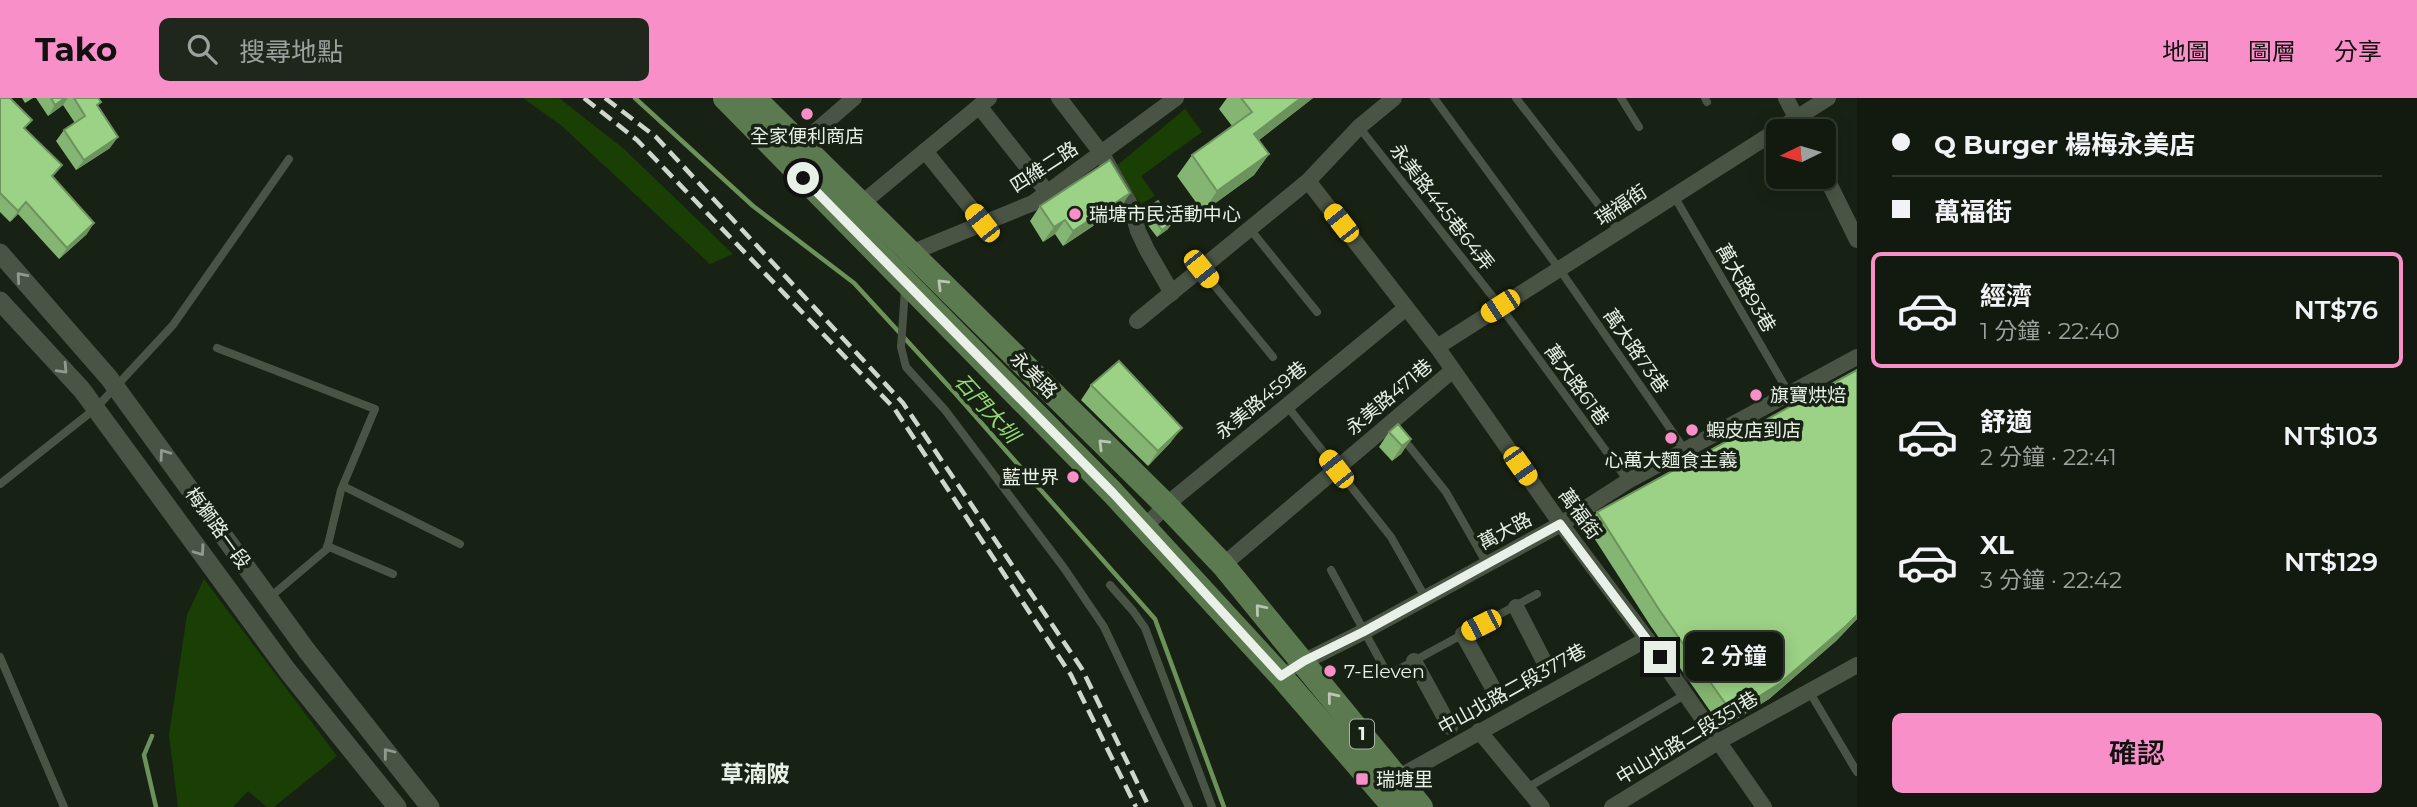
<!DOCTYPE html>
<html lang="zh-TW">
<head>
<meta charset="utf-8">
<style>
  body { margin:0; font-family:Montserrat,"Noto Sans TC",sans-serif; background:#1f271d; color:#f1f3f6; height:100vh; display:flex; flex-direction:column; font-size:26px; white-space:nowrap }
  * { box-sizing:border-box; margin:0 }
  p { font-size:23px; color:#9ca19e }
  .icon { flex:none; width:38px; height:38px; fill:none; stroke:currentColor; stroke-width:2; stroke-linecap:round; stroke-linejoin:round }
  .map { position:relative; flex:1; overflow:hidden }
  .drawer { display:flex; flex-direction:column; background:#121a0f; width:560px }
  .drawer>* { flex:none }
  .top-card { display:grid; align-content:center; height:154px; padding:0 35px; background:#121a0f }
  .needle { width:46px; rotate:265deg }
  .controls { position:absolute; left:1766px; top:21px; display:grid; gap:14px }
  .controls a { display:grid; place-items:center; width:70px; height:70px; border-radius:10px; background:#121a0f; box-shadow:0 4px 18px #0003,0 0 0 2px #31382f; font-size:35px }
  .end { position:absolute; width:32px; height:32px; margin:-16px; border:9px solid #e9f0e7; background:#111; box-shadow:0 0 0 4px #111 }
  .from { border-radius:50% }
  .bubble { position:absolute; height:49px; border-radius:10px; background:#121a0f; box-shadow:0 4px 18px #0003,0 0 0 2px #31382f; font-size:23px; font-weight:600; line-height:49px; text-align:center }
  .car { position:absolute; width:21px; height:42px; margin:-21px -10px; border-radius:9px; box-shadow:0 0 5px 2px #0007; background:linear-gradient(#f5c518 24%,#345 0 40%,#f5c518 0 76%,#345 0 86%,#f5c518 0) }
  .top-card b { display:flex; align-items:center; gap:24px; height:66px; font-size:26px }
  .top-card b+b { border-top:2px solid #31382f }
  .top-card i { width:18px; height:18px; background:#f1f3f6 }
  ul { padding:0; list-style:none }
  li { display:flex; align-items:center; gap:21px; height:116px; margin:0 14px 10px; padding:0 21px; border:4px solid transparent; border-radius:10px }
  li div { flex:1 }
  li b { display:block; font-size:26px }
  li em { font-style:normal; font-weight:600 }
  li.selected { border-color:#f98fc9 }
  li>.icon { width:63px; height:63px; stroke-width:1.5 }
  .primary-button { display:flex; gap:14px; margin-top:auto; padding:14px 35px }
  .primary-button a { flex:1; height:80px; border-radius:10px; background:#f98fc9; color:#111; font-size:28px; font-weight:600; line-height:80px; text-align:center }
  header { display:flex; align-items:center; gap:42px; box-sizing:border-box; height:98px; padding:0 35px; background:#f98fc9; color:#111 }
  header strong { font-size:33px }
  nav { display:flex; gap:38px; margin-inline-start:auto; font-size:24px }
  .search { width:490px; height:63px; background:#1f271d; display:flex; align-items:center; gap:18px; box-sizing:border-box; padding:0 24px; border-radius:10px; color:#9ca19e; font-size:26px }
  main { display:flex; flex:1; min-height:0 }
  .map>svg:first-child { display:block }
</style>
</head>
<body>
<header>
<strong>Tako</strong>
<div class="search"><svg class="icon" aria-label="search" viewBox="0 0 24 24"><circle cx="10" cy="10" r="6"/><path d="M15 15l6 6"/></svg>搜尋地點</div>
<nav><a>地圖</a><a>圖層</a><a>分享</a></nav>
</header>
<main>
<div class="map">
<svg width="1857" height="709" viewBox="0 0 1857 709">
  <rect width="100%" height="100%" fill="#182214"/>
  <!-- green -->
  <g fill="#1a3f04">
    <polygon points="523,0 559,0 624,51 733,156 710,166 562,28"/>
    <polygon points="1185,11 1202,34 1141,78 1155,98 1141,106 1114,70"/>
    <polygon points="204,481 337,658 274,709 267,709 248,693 233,709 178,709 169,637 187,517"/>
  </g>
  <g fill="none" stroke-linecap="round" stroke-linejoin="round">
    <!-- stream -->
    <g stroke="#6c925a" stroke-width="4.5">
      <polyline points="635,0 753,108 854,185 954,294 1155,521 1224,709"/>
      <polyline points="152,638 144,657 156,709"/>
    </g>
    <!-- service -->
    <g stroke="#495445" stroke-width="8">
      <polyline points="1434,0 1560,172 1685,352"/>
      <polyline points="1516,0 1619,133"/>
      <polyline points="1621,0 1639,29"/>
      <polyline points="1705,0 1707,4"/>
      <polyline points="1359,29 1500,208 1628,383"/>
      <polyline points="1674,98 1790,297"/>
      <polyline points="1250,131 1317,214"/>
      <polyline points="1201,171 1273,259"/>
      <polyline points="905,191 901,249 906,269 945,312 1064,470 1104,529 1189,709"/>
      <polyline points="217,250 375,311 341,392 327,451 269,500"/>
      <polyline points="1287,308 1391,439 1425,499"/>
      <polyline points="1401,338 1446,394 1487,466"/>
      <polyline points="0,386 96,310 173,227 289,61"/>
      <polyline points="343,388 460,446"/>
      <polyline points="327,448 393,476"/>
      <polyline points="1331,472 1388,577 1537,496"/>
      <polyline points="1110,487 1133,513 1145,530 1212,709"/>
      <polyline points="0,559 64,709"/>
      <polyline points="1809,593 1857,674"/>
      <polyline points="1527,690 1686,596"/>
    </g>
    <!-- minor -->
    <g stroke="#495445" stroke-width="16">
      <polyline points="1059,0 1102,56 1131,108 1138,133 1147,152 1172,195"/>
      <polyline points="1786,0 1803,33"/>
      <polyline points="979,8 1047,94"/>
      <polyline points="794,52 854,0"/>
      <polyline points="925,53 983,125"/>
      <polyline points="1824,75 1857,142"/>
      <polyline points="1308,83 1437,249 1561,426 1647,541 1764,709"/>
      <polyline points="861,106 989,0"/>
      <polyline points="909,161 911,155 1033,105 1176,0"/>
      <polyline points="1137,223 1308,83 1359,29 1394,0"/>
      <polyline points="1437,249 1828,0"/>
      <polyline points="1145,429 1166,407 1406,210"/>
      <polyline points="1223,467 1453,272"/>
      <polyline points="1516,509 1548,571"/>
      <polyline points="1463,536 1499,601"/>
      <polyline points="1414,563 1450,629"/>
      <polyline points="1295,568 1363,534 1561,426 1628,383 1857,259"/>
      <polyline points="1479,633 1542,709"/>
      <polyline points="1397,680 1647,541"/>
      <polyline points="1612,709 1718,644 1857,567"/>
    </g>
    <!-- tertiary -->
    <g stroke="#495445" stroke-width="19">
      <polyline points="0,155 109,280 307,553 430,709"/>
      <polyline points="0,203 82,292 287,572 397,709"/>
    </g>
    <!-- primary -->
    <g stroke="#5c7a4f" stroke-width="24">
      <polyline points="725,0 1113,395 1281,578 1394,709"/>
      <polyline points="754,0 1166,407 1223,467 1421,709"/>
    </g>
    <!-- rail -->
    <g stroke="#cfd6cd" stroke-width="4.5" stroke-dasharray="14 7" stroke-linecap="butt">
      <polyline points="584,0 637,42 894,310 1071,577 1136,709"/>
      <polyline points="605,0 656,39 903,305 1082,571 1149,709"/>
    </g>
  </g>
  <!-- wall -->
  <g fill="#85b572">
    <polygon points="0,0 26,32 87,136 59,161 18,116 10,124 0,114"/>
    <polygon points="22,0 33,0 25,5"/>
    <polygon points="36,0 98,0 98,8 110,50 76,72 56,43 64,32 75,25 63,7 48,18"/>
    <polygon points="1227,0 1313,0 1259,42 1269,56 1254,77 1203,114 1177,78 1192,57 1232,28 1219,11"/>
    <polygon points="1130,95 1120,110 1063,148 1055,136 1043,144 1030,123 1040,108"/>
    <polygon points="1149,109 1168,131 1157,139 1147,126 1144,116"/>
    <polygon points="1857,272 1857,521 1836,543 1769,601 1722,630 1650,527 1587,429 1597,414"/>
    <polygon points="1091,287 1171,344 1148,368 1081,302"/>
    <polygon points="1389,334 1411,341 1401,356 1392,363 1379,349"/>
  </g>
  <!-- shaded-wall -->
  <g fill="#6c935d">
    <polygon points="65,0 68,0 63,7 48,18 55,7"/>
    <polygon points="1301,0 1313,0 1240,57 1254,36"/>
    <polygon points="118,39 110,50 76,72 84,62"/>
    <polygon points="1269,56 1254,77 1203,114 1217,93"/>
    <polygon points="1130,95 1120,110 1063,148 1073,133"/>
    <polygon points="26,104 18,116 10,124 18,113"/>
    <polygon points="1065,122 1055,136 1043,144 1054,129"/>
    <polygon points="1173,124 1168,131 1157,139 1162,132"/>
    <polygon points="94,125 87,136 59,161 67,150"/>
    <polygon points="1182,330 1171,344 1148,368 1158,353"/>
    <polygon points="1411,341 1401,356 1392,363 1402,348"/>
    <polygon points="1857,517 1857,521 1836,543 1769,601 1722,630 1732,615"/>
  </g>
  <!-- building -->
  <g fill="#9bd285" stroke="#6c935d" stroke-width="2">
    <polygon points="0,0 10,0 32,22 24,30 62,67 52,78 94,125 67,150 26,104 18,113 0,95"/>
    <polygon points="51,0 65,0 55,7"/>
    <polygon points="74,0 98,0 101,4 97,7 118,39 84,62 64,32 85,18"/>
    <polygon points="1241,0 1301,0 1254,36 1269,56 1217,93 1192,57 1252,14"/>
    <polygon points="1110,62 1130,95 1073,133 1065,122 1054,129 1040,108"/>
    <polygon points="1158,103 1173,124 1162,132 1152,119 1149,109"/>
    <polygon points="1119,263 1182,330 1158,353 1091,287"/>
    <polygon points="1857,272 1857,517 1846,528 1779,586 1732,615 1660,513 1597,414"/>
    <polygon points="1398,326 1411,341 1402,348 1389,334"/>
  </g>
  <!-- one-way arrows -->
  <defs><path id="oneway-chevron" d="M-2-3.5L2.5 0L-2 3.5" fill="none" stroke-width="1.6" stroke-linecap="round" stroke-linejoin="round" transform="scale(1.75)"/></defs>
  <g stroke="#919a8e">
    <use href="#oneway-chevron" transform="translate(21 179) rotate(-131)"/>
    <use href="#oneway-chevron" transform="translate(63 271) rotate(47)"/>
    <use href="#oneway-chevron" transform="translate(164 356) rotate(-126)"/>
    <use href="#oneway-chevron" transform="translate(200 453) rotate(54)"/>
    <use href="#oneway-chevron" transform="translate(388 655) rotate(-128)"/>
  </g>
  <g stroke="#b8c7b2">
    <use href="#oneway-chevron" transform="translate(942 186) rotate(-135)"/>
    <use href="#oneway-chevron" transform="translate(1103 346) rotate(-135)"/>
    <use href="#oneway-chevron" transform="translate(1260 511) rotate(-130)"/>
    <use href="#oneway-chevron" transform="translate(1332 599) rotate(-129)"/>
  </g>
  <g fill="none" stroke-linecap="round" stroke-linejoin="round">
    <!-- route -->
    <polyline stroke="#e9f0e7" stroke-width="9" points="803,80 1113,395 1281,578 1304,563 1363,534 1560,426 1660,559"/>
  </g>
  <!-- markers -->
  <g fill="#f98fc9" stroke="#182214" stroke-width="2.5">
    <circle cx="807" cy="16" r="7"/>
    <circle cx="1075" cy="116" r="7"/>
    <circle cx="1756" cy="297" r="7"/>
    <circle cx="1692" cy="332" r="7"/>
    <circle cx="1671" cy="340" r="7"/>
    <circle cx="1073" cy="379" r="7"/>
    <circle cx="1330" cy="573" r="7"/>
    <rect x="1355" y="674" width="14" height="14" rx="3.5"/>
  </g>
  <g text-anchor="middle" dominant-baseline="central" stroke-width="7" stroke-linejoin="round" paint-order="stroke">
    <!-- shield labels -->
    <rect fill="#182214" stroke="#aab2a8" stroke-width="2" x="1350" y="621.5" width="24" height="29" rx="5"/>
    <g font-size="18" font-weight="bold" fill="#e9f0e7">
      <text x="1362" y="636">1</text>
    </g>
    <!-- poi labels -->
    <g font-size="19" fill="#e9f0e7" stroke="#182214" text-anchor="start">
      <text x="807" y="38" text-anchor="middle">全家便利商店</text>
      <text x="1089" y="116">瑞塘市民活動中心</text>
      <text x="1770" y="297">旗寶烘焙</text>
      <text x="1706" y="332">蝦皮店到店</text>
      <text x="1671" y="362" text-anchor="middle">心萬大麵食主義</text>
      <text x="1059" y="379" text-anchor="end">藍世界</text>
      <text x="1344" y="573">7-Eleven</text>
      <text x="1376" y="681">瑞塘里</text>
    </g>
    <!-- street labels -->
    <g font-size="19" fill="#e9f0e7" stroke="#182214">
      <text transform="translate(1044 69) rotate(-33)">四維二路</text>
      <text transform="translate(1621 107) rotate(-33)">瑞福街</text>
      <text transform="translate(1442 109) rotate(52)">永美路445巷64弄</text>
      <text transform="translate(1746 190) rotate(60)">萬大路93巷</text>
      <text transform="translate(1636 253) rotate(55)">萬大路73巷</text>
      <text transform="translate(1034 277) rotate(45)">永美路</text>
      <text transform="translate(1577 287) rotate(54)">萬大路61巷</text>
      <text transform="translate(1389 299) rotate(-40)">永美路471巷</text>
      <text transform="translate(1261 302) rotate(-39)">永美路459巷</text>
      <text transform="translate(1580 416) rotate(54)">萬福街</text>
      <text transform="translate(218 430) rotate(54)">梅獅路一段</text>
      <text transform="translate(1505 433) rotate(-28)">萬大路</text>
      <text transform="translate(1512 591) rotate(-29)">中山北路二段377巷</text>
      <text transform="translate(1687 640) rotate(-31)">中山北路二段351巷</text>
    </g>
    <!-- water labels -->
    <g font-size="21" font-style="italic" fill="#94d976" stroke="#182214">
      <text transform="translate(987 310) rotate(48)">石門大圳</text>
    </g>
    <!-- quarter labels -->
    <g font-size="23" font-weight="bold" fill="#e9f0e7" stroke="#182214">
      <text x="755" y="676">草湳陂</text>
    </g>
  </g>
</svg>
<div class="controls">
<a><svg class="needle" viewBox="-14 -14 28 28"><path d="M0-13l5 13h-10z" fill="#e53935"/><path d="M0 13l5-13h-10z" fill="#9ca19e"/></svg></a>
</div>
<i class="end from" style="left:803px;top:80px"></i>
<i class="end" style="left:1660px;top:559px"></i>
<div class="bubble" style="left:1685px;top:534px;width:98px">2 分鐘</div>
<i class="car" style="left:982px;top:125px;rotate:322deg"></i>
<i class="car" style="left:1341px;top:125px;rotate:322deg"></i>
<i class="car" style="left:1201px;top:171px;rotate:141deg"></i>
<i class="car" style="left:1500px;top:208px;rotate:237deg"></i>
<i class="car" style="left:1520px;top:368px;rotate:145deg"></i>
<i class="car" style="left:1336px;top:371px;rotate:322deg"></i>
<i class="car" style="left:1481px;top:527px;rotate:243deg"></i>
</div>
<section class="drawer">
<div class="top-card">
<b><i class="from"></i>Q Burger 楊梅永美店</b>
<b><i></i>萬福街</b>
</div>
<ul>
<li class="selected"><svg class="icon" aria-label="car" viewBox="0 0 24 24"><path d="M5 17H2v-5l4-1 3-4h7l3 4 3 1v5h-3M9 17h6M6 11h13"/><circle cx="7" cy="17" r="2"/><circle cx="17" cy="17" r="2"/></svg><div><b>經濟</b><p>1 分鐘 · 22:40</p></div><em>NT$76</em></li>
<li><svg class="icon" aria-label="car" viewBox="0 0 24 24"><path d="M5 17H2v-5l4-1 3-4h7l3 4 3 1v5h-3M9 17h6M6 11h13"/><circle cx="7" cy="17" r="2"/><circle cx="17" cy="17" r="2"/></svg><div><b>舒適</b><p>2 分鐘 · 22:41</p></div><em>NT$103</em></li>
<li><svg class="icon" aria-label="car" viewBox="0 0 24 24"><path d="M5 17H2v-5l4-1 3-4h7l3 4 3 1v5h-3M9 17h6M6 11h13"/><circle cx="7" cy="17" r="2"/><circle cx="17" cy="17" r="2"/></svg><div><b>XL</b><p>3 分鐘 · 22:42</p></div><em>NT$129</em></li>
</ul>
<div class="primary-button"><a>確認</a></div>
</section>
</main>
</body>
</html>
